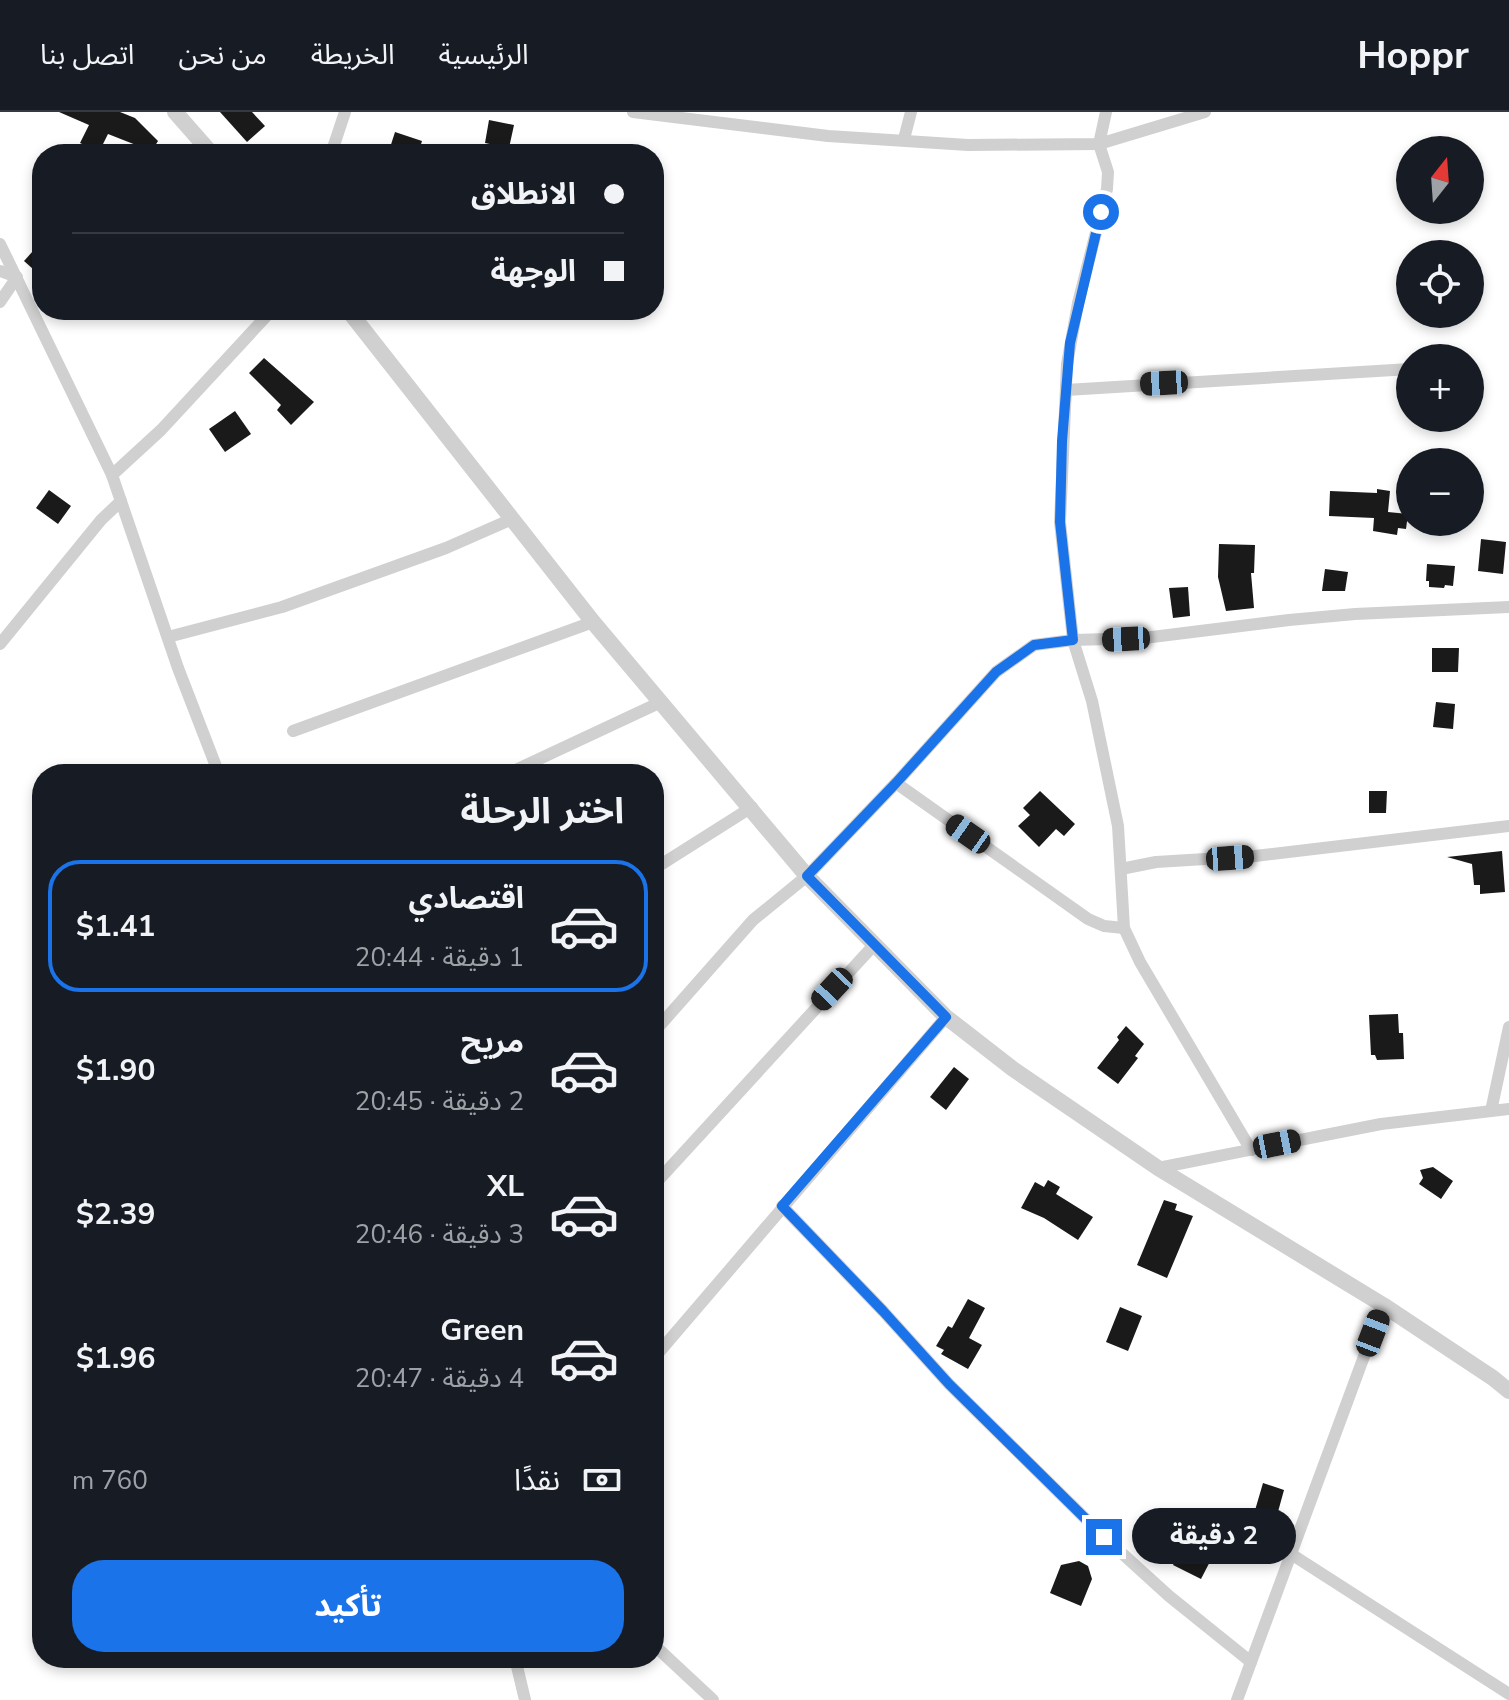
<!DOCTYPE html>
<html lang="ar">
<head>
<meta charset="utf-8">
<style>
  body { margin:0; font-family:"Nunito Sans","Noto Sans Arabic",sans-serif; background:#242831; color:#f1f3f6; direction:rtl; height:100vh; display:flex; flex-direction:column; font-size:30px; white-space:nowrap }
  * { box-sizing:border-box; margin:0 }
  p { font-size:26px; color:#9ea1a6 }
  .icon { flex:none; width:44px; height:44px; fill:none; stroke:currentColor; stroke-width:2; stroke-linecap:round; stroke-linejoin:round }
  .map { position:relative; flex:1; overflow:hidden; direction:ltr }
  .panel { position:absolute; left:32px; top:652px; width:632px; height:904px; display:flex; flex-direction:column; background:#171b24; border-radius:32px; box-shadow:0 4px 12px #0003; direction:rtl }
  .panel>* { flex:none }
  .hud { position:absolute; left:32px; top:32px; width:632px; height:176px; border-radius:32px; box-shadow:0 4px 12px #0003; direction:rtl; display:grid; align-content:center; height:176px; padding:0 40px; background:#171b24 }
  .needle { width:52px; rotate:17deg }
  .buttons { position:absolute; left:1396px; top:24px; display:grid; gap:16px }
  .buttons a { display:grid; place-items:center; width:88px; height:88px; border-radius:50%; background:#171b24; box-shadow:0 4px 12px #0003; font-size:40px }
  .end { position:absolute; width:36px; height:36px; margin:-18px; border:10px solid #1a73e8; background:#fff; box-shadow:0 0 0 4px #fff }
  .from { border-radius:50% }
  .bubble { position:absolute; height:56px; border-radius:28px; background:#171b24; box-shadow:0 4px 12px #0003; font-size:26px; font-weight:700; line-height:56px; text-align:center; direction:rtl }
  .car { position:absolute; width:24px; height:48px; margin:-24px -12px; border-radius:10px; box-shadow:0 0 6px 2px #0007; background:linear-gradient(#222 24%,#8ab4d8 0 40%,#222 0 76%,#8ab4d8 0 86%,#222 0) }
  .hud b { display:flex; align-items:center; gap:28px; height:76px; font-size:30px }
  .hud b+b { border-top:2px solid #363941 }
  .hud i { width:20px; height:20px; background:#f1f3f6 }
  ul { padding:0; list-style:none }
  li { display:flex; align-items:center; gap:24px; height:132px; margin:0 16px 12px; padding:0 24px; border:4px solid transparent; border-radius:32px }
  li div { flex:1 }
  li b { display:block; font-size:30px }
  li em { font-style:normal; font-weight:700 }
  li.on { border-color:#1a73e8 }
  li>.icon { width:72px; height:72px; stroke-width:1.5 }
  h2 { padding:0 40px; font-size:36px; line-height:96px }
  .pay { display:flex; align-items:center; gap:20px; height:88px; padding:0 40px; font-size:30px }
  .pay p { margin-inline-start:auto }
  .cta { display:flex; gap:16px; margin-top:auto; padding:16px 40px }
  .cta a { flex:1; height:92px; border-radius:32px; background:#1a73e8; color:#fff; font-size:32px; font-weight:700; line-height:92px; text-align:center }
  header { display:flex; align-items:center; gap:48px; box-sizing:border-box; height:112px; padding:0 40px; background:#171b24; border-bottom:2px solid #363941 }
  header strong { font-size:38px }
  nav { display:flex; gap:44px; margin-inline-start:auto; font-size:28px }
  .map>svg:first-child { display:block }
</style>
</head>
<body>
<header>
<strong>Hoppr</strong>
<nav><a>الرئيسية</a><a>الخريطة</a><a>من نحن</a><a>اتصل بنا</a></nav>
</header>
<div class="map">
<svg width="1509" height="1588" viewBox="0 0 1509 1588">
  <rect width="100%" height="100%" fill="#fff"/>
  <!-- building -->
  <g fill="#1a1a1a">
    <polygon points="59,0 120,0 135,6 158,29 150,42 131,42 136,33 108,22 99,40 80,31 89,13"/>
    <polygon points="220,0 252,0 265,14 247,30"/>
    <polygon points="489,8 514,13 509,36 485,31"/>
    <polygon points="395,20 422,29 418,42 388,42"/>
    <polygon points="42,129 42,165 24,149"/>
    <polygon points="264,246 314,290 291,313 277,298 281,293 249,261"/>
    <polygon points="235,299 251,322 225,340 209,317"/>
    <polygon points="1377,377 1390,379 1388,400 1408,402 1406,417 1398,416 1397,423 1373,419 1374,406 1329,404 1330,379 1377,381"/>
    <polygon points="49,378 71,394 58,412 36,396"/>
    <polygon points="1481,427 1506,430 1503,462 1478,459"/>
    <polygon points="1219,432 1255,433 1254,461 1251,461 1254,496 1226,499 1218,465"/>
    <polygon points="1427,452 1455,454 1453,474 1445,473 1444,476 1429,475 1429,469 1426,469"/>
    <polygon points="1325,457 1348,460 1345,479 1322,479"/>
    <polygon points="1188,475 1190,504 1173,506 1169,476"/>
    <polygon points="1432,536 1459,536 1458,560 1432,560"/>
    <polygon points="1436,590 1455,592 1453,617 1433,615"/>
    <polygon points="1040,679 1075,712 1064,724 1056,717 1039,735 1018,714 1030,703 1023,696"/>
    <polygon points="1369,679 1387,679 1386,701 1369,701"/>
    <polygon points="1502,739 1505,780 1480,782 1480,773 1474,773 1472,752 1447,745"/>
    <polygon points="1398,902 1399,921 1403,921 1404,947 1377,948 1375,943 1371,943 1369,903"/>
    <polygon points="1126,914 1144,932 1135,944 1138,946 1118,972 1097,956 1119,928 1117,925"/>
    <polygon points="954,955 969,967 946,998 930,985"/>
    <polygon points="1433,1055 1453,1069 1441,1087 1419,1072 1423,1066 1420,1058"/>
    <polygon points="1048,1068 1060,1075 1056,1082 1093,1105 1078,1128 1044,1106 1021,1096 1035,1070 1044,1075"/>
    <polygon points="1164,1088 1177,1092 1175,1098 1193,1104 1167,1166 1137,1153"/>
    <polygon points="968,1187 985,1196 969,1226 982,1233 968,1257 941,1242 944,1238 936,1234 948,1214 952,1216"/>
    <polygon points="1120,1195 1142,1204 1128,1239 1106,1230"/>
    <polygon points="1263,1371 1284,1378 1273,1418 1251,1412"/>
    <polygon points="1190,1420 1218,1434 1201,1467 1173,1453"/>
    <polygon points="1079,1449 1088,1454 1092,1467 1081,1494 1050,1481 1061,1453"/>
  </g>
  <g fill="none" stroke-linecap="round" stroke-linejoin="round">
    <!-- minor -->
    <g stroke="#d0d0d0" stroke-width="12">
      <polyline points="633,0 828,24 968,33 1099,32 1205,0"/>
      <polyline points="1106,0 1099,32 1108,60 1107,77 1078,191 1067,252 1060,410 1073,528 1092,589 1118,714 1124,816 1140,850 1251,1038"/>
      <polyline points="904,27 911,0"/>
      <polyline points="331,42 345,0"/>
      <polyline points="0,132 112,363 178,556 219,662"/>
      <polyline points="0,159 17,165 0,190"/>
      <polyline points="1066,278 1410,257"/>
      <polyline points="112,363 161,318 272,198"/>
      <polyline points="168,525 282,495 446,436 512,407"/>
      <polyline points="0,532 101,408 121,389"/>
      <polyline points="293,619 593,510"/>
      <polyline points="507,662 661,590"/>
      <polyline points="896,671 1088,807 1104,814 1124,816"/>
      <polyline points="654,757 752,695"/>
      <polyline points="1121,757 1156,750 1255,744 1509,714"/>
      <polyline points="654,920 753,808 807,764 896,671 996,560 1034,533 1073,528 1144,526 1289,508 1355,502 1509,495"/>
      <polyline points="1491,999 1509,915"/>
      <polyline points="1158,1056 1381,1012 1509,997"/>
      <polyline points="654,1073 874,833"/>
      <polyline points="782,1094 883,1199 949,1272 1104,1425 1169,1484 1251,1550"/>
      <polyline points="654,1246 946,905"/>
      <polyline points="1291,1442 1509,1582"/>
      <polyline points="654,1533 713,1588"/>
      <polyline points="515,1546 525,1588"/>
      <polyline points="1237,1588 1383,1193"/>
    </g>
    <!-- tertiary -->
    <g stroke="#d0d0d0" stroke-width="16">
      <polyline points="175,0 212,42"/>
      <polyline points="348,198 593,510 807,764 946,905 1013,957 1158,1056 1383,1193 1493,1266 1509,1279"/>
    </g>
  </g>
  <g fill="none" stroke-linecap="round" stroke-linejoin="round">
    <!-- route -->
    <polyline stroke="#1a73e8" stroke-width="10" points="1101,100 1070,231 1062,329 1060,410 1073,528 1034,533 996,560 896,671 807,764 946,905 782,1094 883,1199 949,1272 1104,1425"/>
  </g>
</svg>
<div class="buttons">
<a><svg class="needle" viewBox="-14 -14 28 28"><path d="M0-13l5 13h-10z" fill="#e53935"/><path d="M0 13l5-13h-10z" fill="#9ea1a6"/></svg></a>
<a><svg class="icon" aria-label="locate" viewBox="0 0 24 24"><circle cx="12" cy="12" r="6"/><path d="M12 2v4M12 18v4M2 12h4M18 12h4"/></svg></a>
<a>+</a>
<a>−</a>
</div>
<i class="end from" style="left:1101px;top:100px"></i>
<i class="end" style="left:1104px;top:1425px"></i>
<div class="bubble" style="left:1132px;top:1396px;width:164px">2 دقيقة</div>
<i class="car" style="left:1164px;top:271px;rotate:267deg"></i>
<i class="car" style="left:1126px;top:527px;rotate:267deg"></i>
<i class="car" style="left:968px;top:722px;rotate:305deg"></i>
<i class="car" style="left:1230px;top:746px;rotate:86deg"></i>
<i class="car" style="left:832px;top:877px;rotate:223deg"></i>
<i class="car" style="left:1277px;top:1032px;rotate:79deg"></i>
<i class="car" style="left:1373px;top:1221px;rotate:21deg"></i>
<div class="hud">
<b><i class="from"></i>الانطلاق</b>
<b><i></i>الوجهة</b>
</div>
<section class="panel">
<h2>اختر الرحلة</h2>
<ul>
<li class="on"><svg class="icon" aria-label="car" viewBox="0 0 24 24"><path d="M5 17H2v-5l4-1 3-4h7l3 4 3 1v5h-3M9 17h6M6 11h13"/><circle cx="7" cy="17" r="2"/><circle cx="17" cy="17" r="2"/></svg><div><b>اقتصادي</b><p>1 دقيقة · 20:44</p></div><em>$1.41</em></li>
<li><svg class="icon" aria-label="car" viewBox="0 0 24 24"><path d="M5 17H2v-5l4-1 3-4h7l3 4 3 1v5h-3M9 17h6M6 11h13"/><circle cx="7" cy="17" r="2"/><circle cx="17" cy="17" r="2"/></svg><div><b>مريح</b><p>2 دقيقة · 20:45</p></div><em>$1.90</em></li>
<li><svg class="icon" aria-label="car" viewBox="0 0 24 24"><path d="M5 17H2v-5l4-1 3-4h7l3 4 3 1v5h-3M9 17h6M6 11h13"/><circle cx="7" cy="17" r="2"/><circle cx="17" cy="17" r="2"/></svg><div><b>XL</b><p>3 دقيقة · 20:46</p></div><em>$2.39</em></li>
<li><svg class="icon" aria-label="car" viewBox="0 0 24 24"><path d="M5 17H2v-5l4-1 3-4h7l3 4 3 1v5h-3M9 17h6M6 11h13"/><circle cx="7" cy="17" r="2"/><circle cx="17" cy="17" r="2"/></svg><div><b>Green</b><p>4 دقيقة · 20:47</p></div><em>$1.96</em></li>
</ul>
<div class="pay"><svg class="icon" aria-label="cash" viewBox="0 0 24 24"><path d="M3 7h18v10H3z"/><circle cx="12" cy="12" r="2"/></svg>نقدًا<p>760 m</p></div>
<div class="cta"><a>تأكيد</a></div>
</section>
</div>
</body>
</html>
